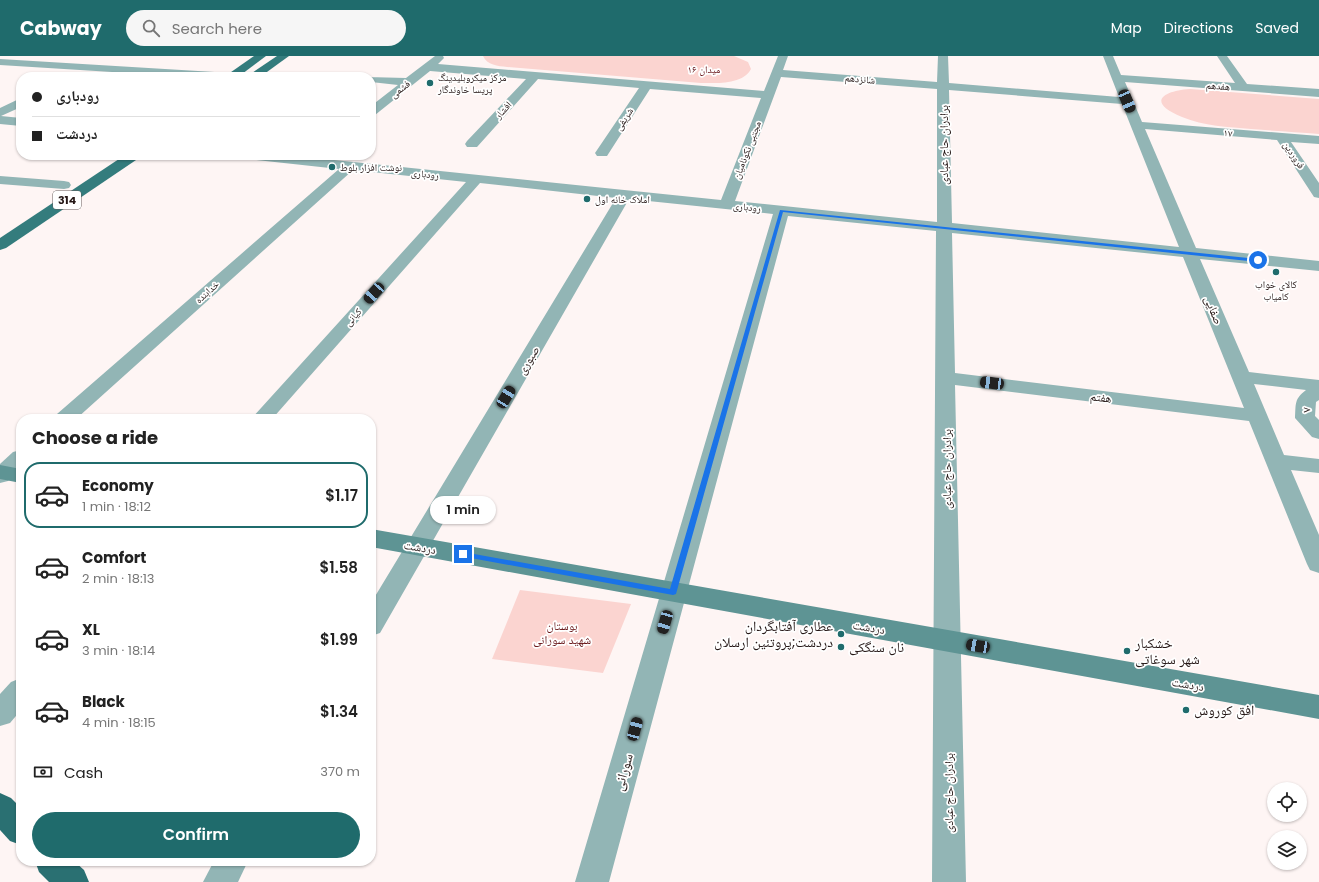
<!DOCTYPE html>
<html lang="en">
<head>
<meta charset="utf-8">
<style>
  body { margin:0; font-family:Poppins,"Noto Naskh Arabic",sans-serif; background:#f6f6f6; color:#222; height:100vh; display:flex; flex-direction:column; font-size:15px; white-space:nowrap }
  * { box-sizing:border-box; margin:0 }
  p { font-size:13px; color:#767676 }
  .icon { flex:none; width:22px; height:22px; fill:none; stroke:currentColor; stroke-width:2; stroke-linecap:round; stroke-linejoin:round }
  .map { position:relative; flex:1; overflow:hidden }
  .sheet { position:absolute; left:16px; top:358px; width:360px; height:452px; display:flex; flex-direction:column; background:#fff; border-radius:16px; box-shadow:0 1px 3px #0004 }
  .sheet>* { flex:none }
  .guide { position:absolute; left:16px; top:16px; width:360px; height:88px; border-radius:16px; box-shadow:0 1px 3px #0004; display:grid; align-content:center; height:88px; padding:0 16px; background:#fff }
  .fabs { position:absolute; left:1267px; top:726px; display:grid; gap:8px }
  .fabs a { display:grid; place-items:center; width:40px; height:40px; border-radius:50%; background:#fff; box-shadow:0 1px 3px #0004; font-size:20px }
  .end { position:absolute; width:18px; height:18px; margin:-9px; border:5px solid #1a73e8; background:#fff; box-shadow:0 0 0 2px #fff }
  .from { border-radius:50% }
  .bubble { position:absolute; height:28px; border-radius:14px; background:#fff; box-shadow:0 1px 3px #0004; font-size:13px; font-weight:600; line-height:28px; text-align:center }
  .car { position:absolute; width:12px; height:24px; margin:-12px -6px; border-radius:5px; box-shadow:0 0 3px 1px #0007; background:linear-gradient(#222 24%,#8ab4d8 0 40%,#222 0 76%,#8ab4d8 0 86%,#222 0) }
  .guide b { display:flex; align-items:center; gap:14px; height:38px; font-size:15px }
  .guide b+b { border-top:1px solid #e0e0e0 }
  .guide i { width:10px; height:10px; background:#222 }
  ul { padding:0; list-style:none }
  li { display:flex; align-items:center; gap:12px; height:66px; margin:0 8px 6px; padding:0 8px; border:2px solid transparent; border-radius:16px }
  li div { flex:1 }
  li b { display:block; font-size:15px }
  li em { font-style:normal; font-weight:600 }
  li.current { border-color:#1f6b6c }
  li>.icon { width:36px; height:36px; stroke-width:1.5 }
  h2 { padding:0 16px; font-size:18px; line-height:48px }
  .pay { display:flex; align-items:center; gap:10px; height:44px; padding:0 16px; font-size:15px }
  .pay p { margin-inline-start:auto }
  .primary-button { display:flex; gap:8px; margin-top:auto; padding:8px 16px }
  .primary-button a { flex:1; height:46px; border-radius:24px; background:#1f6b6c; color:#fff; font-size:16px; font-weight:600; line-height:46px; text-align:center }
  header { display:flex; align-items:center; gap:24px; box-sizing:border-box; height:56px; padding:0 20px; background:#1f6b6c; color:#fff }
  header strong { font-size:19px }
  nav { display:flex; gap:22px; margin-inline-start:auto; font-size:14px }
  .search { width:280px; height:36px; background:#f6f6f6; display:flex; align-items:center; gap:10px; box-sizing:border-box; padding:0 14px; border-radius:22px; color:#767676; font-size:15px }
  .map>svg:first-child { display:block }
</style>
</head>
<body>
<header>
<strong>Cabway</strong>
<div class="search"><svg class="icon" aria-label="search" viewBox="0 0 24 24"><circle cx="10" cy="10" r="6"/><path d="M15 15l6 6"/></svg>Search here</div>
<nav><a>Map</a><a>Directions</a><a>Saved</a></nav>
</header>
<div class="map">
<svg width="1319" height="826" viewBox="0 0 1319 826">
  <rect width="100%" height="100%" fill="#fef5f4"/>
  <!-- green -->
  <g fill="#fbd4d0">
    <path d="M483,0H734L748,6L751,13C743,29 715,27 701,27L507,11C498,10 487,9 483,0Z"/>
    <path d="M1190,33L1319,43V78C1296,76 1274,75 1251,73C1228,71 1204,70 1182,61C1147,47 1161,35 1190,33Z"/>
    <polygon points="520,534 631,548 603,617 492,603"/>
  </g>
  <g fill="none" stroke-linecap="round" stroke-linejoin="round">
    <!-- minor -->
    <g fill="#92b5b5" fill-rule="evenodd">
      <path d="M435,0H443L444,2L438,8L764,35L778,0H788L783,14L937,26L938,0H948L949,27L1119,41L1103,0H1113L1121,19L1235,27L1217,0H1227L1247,28L1319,33V41L1125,26L1142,66L1319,80V88L1291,86L1319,127V142L1314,141L1277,84L1145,73L1196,192L1319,205V215L1200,203L1249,316L1319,324V344L1316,346L1315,360L1319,364V383L1312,381L1295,362C1296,348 1294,343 1306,334L1254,328L1284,399L1319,403V417L1291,414L1319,479V517L1310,514L1307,508L1249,365L955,329L966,826H932L936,175L788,160L609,826H575L773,158L629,143L380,577L371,580V547L616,142L480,127L272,363H251L466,126L353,114L76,363H54L57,358L339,113L247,103L242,102L240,99H286L721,144L761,42L650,33L607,100H597L595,97L639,32L538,23L477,91H467L465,88L467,85L526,23L430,15L375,59L371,60V50L398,29L371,26V21H367L406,22ZM781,21L937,33V166L735,145ZM949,34L1122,48L1179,191L952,167ZM952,177L1183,201L1244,352L955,317Z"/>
      <polygon points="0,3 231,17 235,18 237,20 192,21 0,9"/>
      <polygon points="21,42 21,51 1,60 21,62 21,70 0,68 0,52"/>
      <polygon points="0,120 64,125 69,126 71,129 69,132 64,133 0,128"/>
      <polygon points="21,394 21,413 8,425 0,427 0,408 13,396"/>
      <polygon points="21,622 21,654 10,667 0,670 0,638 11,626"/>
      <polygon points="214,805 248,805 238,826 203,826"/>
    </g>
    <!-- secondary -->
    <g fill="#5e9494" fill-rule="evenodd">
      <polygon points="0,409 21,413 21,427 0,423"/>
      <polygon points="371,473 1319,639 1319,663 371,491"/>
    </g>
    <!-- primary -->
    <g fill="#347c7d" fill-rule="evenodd">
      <polygon points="254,0 266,0 238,21 224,21"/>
      <polygon points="277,0 289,0 260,21 246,21"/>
      <polygon points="125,99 141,99 139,102 6,192 0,194 0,182"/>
    </g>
    <!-- trunk -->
    <g fill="#2a7072" fill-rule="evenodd">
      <polygon points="0,737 11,742 21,752 21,789 10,785 0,774"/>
      <polygon points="35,805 74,805 84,814 89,826 49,826 39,816"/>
    </g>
  </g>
  <!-- route -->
  <polygon fill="#1a73e8" points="780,154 1258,203 1261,204 1258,206 783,156 676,538 673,539 460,500 459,498 463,496 670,533"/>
  <!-- markers -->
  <g fill="#1f6b6c" stroke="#fff" stroke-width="1.5">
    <circle cx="430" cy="27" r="4"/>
    <circle cx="332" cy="111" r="4"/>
    <circle cx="587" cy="143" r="4"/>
    <circle cx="1276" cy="216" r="4"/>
    <circle cx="841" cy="578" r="4"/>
    <circle cx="841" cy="591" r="4"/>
    <circle cx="1127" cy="595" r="4"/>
    <circle cx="1186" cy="654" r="4"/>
  </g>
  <g text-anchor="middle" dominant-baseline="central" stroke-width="3.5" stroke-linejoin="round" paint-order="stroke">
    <!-- far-park labels -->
    <g font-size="10" fill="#69181b" stroke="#fff">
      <text x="704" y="13">میدان ۱۶</text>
    </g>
    <!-- far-poi labels -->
    <g font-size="10" fill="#251716" stroke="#fff" text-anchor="start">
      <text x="438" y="21">مرکز میکروبلیدینگ<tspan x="438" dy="12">پریسا خاوندگار</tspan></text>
      <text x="340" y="111">نوشت افزار بلوط</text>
      <text x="595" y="143">املاک خانه اول</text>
      <text x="1276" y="228" text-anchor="middle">کالای خواب<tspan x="1276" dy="12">کامیاب</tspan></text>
    </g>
    <!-- far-street labels -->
    <g font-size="10" fill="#251716" stroke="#fff">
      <text transform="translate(860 23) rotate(5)">شانزدهم</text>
      <text transform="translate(1218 30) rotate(4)">هفدهم</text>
      <text transform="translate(400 33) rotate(-38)">فشمی</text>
      <text transform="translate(503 54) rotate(-47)">افشار</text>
      <text transform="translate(624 63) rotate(-57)">شریفی</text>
      <text transform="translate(1228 77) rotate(5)">۱۷</text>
      <text transform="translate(747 94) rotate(-69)">مجتبی نکونامیان</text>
      <text transform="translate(1294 99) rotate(56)">فروردین</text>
      <text transform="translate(425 118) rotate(6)">رودباری</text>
      <text transform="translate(747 151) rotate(6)">رودباری</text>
      <text transform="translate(207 236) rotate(-42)">خدابنده</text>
      <text transform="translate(353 261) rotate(-48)">کیانی</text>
    </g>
    <!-- shield labels -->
    <rect fill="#fff" stroke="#665d5c" stroke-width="1" x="53" y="135" width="28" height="18" rx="3"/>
    <g font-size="11" font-weight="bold" fill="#251716">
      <text x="67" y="144">314</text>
    </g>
    <!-- street labels -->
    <g font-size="12" fill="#251716" stroke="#fff">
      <text transform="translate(943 89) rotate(-90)">برادران حاج عبادی</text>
      <text transform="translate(1214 254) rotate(68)">صفایی</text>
      <text transform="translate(528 304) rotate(-59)">صبوری</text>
      <text transform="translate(1101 341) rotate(7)">هفتم</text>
      <text transform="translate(1306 354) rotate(-91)">۷</text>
      <text transform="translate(946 413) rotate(-90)">برادران حاج عبادی</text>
      <text transform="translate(420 491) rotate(10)">دردشت</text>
      <text transform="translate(869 571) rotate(10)">دردشت</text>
      <text transform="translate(1188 628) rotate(10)">دردشت</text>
      <text transform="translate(948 737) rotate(-90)">برادران حاج عبادی</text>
    </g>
    <!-- park labels -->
    <g font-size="12" fill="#69181b" stroke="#fff">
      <text x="562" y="569">بوستان<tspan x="562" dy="14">شهید سورانی</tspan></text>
    </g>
    <!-- near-poi labels -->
    <g font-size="14" fill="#251716" stroke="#fff" text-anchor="start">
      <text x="833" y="570" text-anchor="end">عطاری آفتابگردان<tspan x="833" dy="16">دردشت;پروتئین ارسلان</tspan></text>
      <text x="1135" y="587">خشکبار<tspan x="1135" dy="16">شهر سوغاتی</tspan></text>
      <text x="849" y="591">نان سنگکی</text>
      <text x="1194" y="654">افق کوروش</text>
    </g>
    <!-- near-street labels -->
    <g font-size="14" fill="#251716" stroke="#fff">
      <text transform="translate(623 716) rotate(-74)">سورانی</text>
    </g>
  </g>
</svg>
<div class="fabs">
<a><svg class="icon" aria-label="locate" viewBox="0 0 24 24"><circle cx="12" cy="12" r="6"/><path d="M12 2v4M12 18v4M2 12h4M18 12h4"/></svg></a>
<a><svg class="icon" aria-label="layers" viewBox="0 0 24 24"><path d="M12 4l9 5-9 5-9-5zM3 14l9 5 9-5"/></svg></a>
</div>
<i class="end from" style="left:1258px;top:204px"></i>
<i class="end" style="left:463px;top:498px"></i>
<div class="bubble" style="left:430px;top:440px;width:66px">1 min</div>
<i class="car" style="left:1127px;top:45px;rotate:157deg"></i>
<i class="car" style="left:374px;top:237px;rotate:222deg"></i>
<i class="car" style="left:992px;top:327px;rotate:277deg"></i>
<i class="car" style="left:506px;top:341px;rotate:31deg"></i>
<i class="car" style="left:665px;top:566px;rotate:196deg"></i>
<i class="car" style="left:978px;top:590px;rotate:280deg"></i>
<i class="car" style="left:635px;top:673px;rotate:15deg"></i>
<div class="guide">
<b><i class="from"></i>رودباری</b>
<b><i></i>دردشت</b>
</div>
<section class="sheet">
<h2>Choose a ride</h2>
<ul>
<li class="current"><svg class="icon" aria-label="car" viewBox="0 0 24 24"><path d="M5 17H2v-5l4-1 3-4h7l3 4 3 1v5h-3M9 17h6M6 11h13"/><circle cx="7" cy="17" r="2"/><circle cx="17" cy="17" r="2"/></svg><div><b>Economy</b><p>1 min · 18:12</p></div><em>$1.17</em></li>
<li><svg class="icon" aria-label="car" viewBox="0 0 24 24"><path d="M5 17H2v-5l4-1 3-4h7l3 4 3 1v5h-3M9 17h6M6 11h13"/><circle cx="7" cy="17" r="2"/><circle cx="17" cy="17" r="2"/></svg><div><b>Comfort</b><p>2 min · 18:13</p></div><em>$1.58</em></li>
<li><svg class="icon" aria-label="car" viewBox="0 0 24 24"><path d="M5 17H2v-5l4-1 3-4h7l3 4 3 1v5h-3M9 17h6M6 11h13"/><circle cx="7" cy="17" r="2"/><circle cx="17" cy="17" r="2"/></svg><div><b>XL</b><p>3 min · 18:14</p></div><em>$1.99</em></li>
<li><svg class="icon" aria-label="car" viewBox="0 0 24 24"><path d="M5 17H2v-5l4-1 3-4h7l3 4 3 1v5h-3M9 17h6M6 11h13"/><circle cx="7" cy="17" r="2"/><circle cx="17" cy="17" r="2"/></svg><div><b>Black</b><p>4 min · 18:15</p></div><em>$1.34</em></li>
</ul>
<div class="pay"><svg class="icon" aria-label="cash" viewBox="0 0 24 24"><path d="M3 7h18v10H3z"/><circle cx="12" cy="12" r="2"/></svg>Cash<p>370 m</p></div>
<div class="primary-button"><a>Confirm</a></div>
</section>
</div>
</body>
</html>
